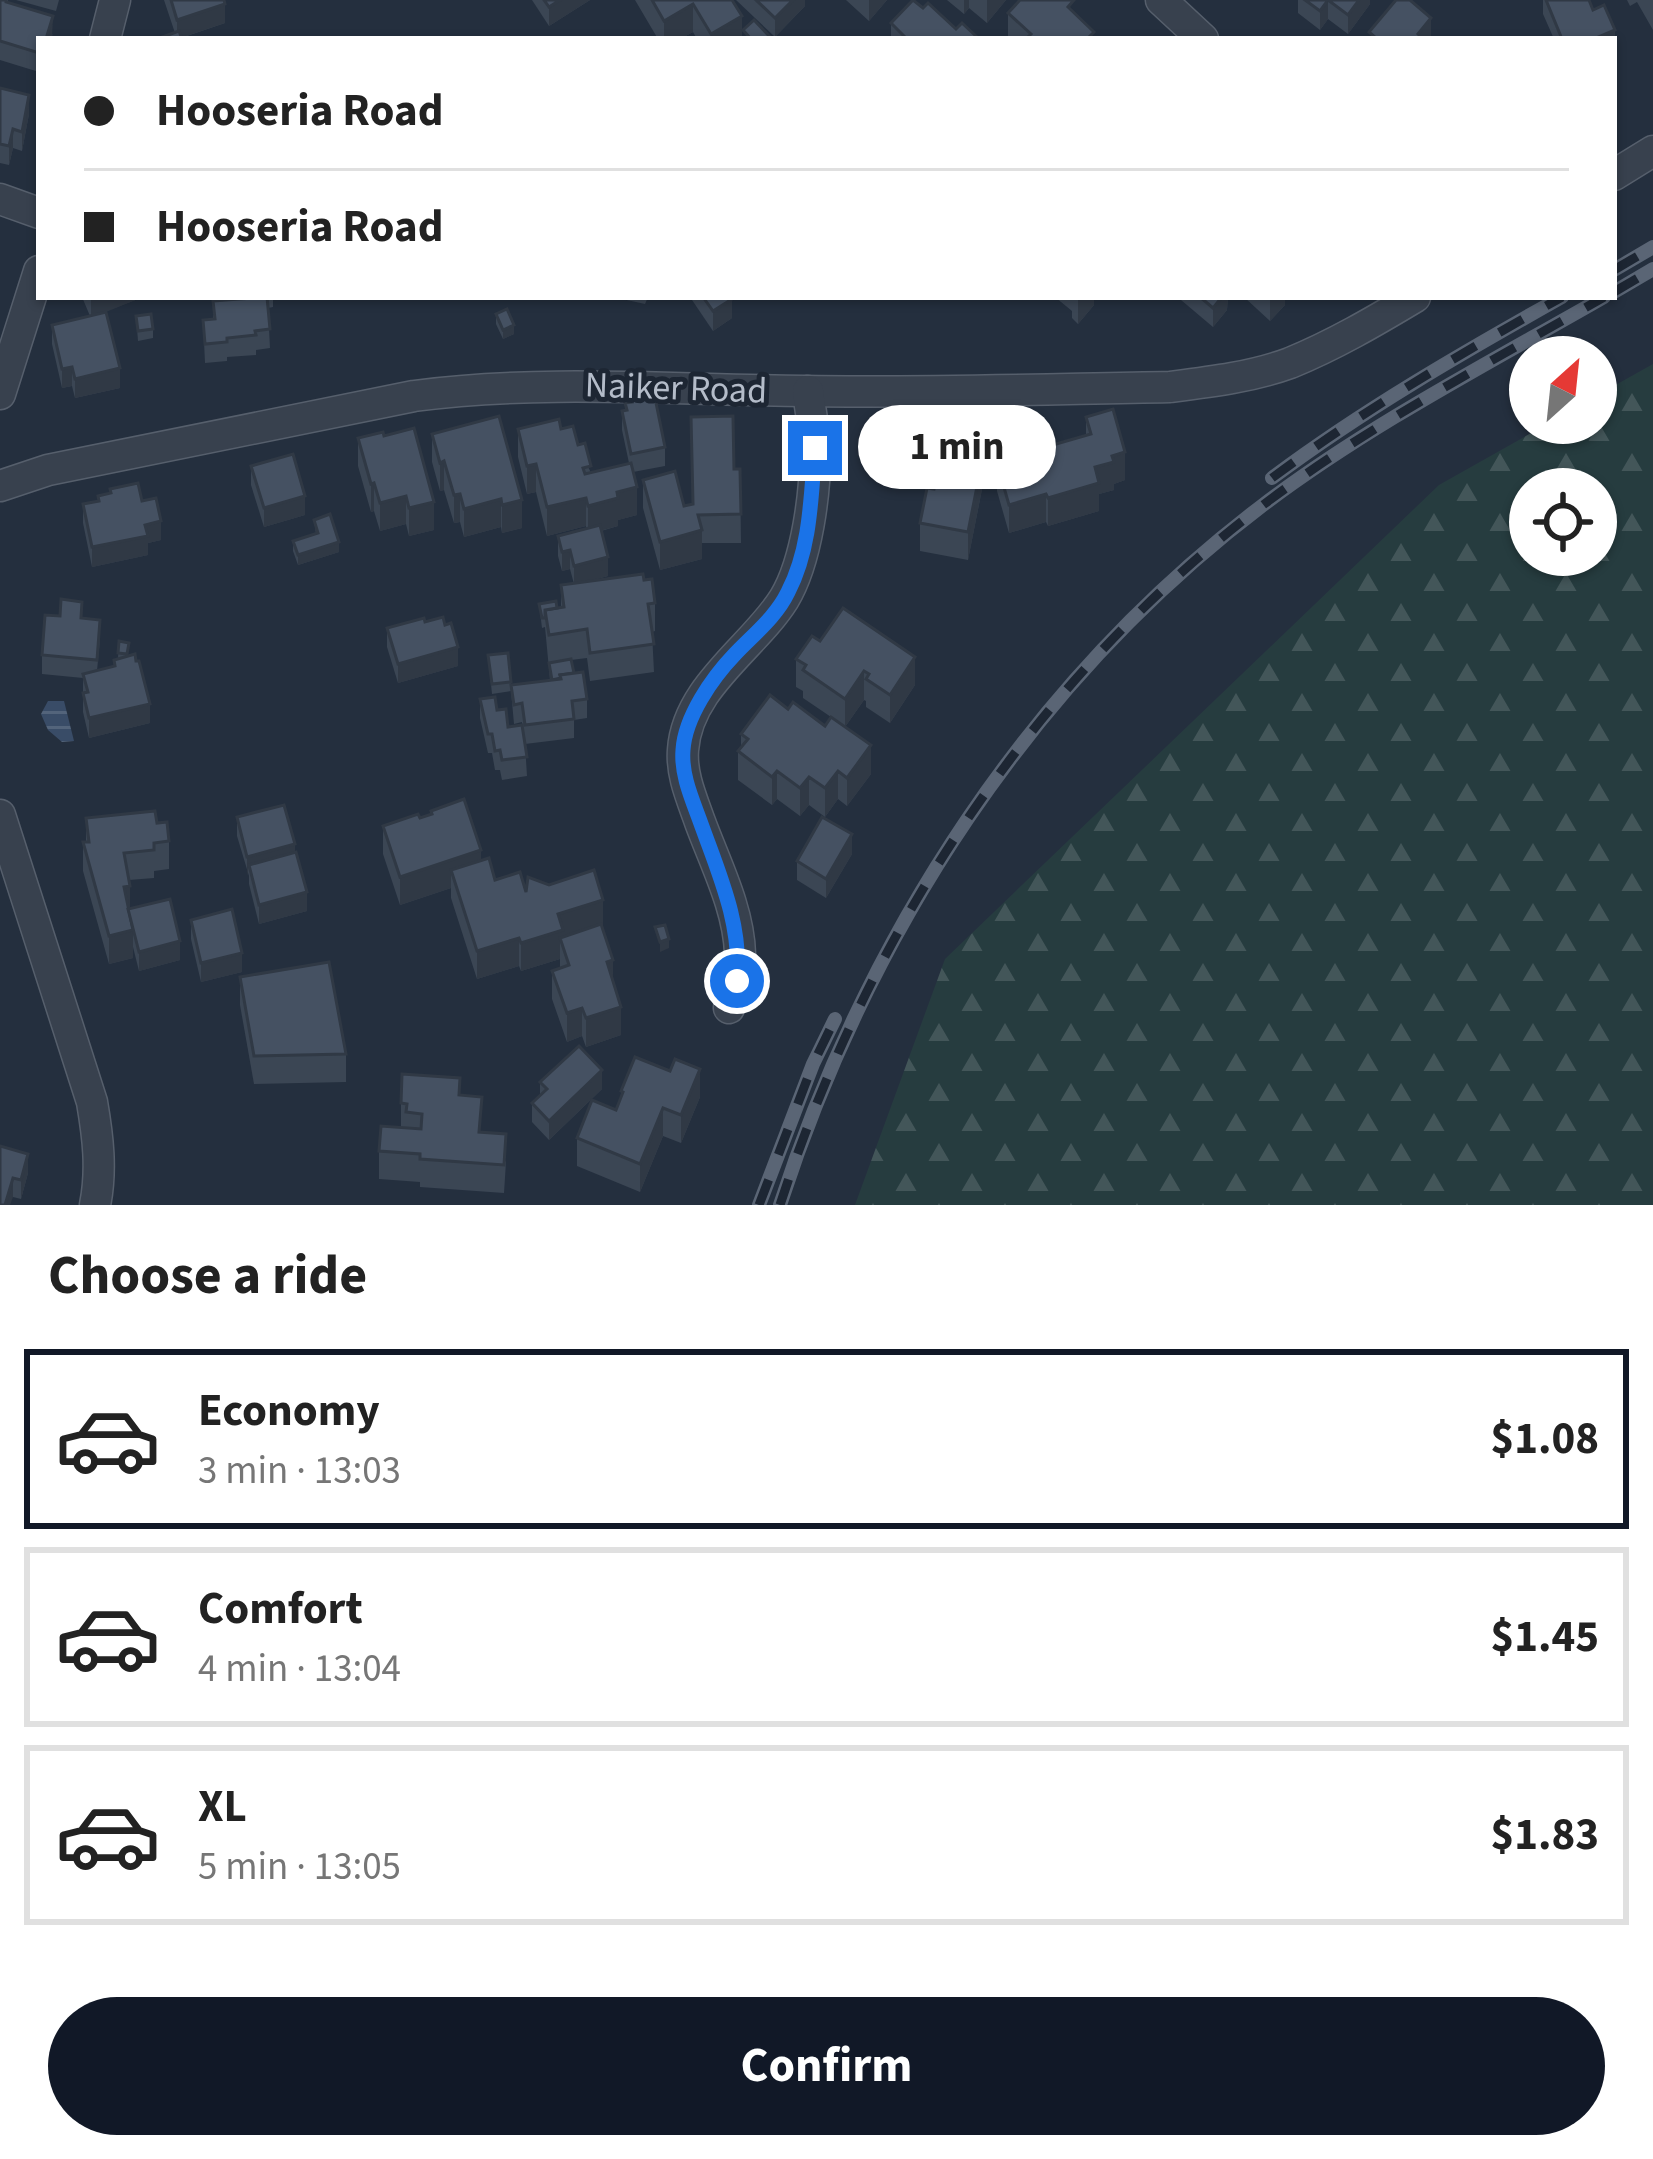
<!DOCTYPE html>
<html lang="en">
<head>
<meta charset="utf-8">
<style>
  body { margin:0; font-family:"Source Sans 3",sans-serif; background:#f6f6f6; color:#222; height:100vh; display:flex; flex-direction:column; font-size:45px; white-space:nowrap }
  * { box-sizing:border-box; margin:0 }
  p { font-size:39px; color:#767676 }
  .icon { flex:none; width:66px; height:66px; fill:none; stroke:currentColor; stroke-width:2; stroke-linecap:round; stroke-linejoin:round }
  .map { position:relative; height:1205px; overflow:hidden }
  .details { display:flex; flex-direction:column; background:#fff; flex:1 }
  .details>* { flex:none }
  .top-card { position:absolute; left:36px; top:36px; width:1581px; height:264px; border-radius:0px; box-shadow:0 3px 9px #0004; display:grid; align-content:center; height:264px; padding:0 48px; background:#fff }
  .needle { width:78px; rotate:27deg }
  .tools { position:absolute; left:1509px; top:336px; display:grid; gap:24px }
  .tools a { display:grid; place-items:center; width:108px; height:108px; border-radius:50%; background:#fff; box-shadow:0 3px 9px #0004; font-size:60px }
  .end { position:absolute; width:54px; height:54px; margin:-27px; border:15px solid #1a73e8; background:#fff; box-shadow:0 0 0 6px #fff }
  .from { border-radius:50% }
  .bubble { position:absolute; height:84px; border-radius:42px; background:#fff; box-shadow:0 3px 9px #0004; font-size:39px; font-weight:700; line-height:84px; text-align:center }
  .top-card b { display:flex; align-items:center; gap:42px; height:114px; font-size:45px }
  .top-card b+b { border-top:3px solid #e0e0e0 }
  .top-card i { width:30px; height:30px; background:#222 }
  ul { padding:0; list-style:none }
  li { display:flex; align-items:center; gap:36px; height:180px; margin:0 24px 18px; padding:0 24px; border:6px solid #e0e0e0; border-radius:0px }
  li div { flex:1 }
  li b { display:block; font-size:45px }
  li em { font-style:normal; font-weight:700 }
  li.current { border-color:#111827 }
  li>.icon { width:108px; height:108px; stroke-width:1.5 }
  h2 { padding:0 48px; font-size:54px; line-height:144px }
  .button { display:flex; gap:24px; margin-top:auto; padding:24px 48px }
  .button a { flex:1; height:138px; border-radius:72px; background:#111827; color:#fff; font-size:48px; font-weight:700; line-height:138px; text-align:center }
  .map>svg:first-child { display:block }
</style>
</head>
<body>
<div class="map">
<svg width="1653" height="1205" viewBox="0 0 1653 1205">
  <defs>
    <pattern id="forest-firs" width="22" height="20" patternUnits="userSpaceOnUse" patternTransform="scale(3)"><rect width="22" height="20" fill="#263c3f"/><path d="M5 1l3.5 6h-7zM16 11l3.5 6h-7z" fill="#435659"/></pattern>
    <pattern id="water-rules" width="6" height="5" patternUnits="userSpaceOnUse" patternTransform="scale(3)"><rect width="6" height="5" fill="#394c67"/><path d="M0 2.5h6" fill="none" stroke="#53647b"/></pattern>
  </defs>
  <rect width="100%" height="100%" fill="#242f3e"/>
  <!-- forest -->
  <path fill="url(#forest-firs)" fill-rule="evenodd" d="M1653,364V1205H855L945,959L1439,485L1549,423H1596V396ZM1530,489H1596V555H1530Z"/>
  <!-- water -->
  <polygon fill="url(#water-rules)" points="48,701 64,701 74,741 62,742 48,730 41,714"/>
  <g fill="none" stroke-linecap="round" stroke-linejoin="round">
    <defs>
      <g id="minor">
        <polyline points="1161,0 1203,39"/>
        <polyline points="105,39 115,0"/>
        <polyline points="1614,175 1653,151"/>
        <polyline points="0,199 39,213"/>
        <polyline points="0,394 39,271"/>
        <path d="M0,486L48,470L414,396C544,379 674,390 805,391C927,393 1049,389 1170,387C1210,382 1252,377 1290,363C1334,345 1375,321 1415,297"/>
        <path d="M0,815L92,1102C98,1137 102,1170 95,1205"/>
        <path d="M729,1008C734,990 740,973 740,954C739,909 715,863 700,822C692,799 681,775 683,750C687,687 754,647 784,599C807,561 816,491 815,446C814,428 810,409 808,391"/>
      </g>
    </defs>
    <!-- minor casing -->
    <use href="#minor" stroke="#565f6c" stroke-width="33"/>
    <!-- minor -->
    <use href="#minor" stroke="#38414e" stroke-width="30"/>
    <defs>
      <g id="rail">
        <polyline points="1614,270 1653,247"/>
        <polyline points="1614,292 1653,269"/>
        <path d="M1272,478C1363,410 1462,353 1562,297"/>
        <polyline points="759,1205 813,1064 835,1019"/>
        <path d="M780,1205C869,931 1032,680 1263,505C1369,425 1489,363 1604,297"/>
      </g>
    </defs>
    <!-- rail casing -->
    <use href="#rail" stroke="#5a6575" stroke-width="14"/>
    <!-- rail -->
    <use href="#rail" stroke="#1d2633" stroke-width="9" stroke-dasharray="27" stroke-linecap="butt"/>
  </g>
  <!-- wall -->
  <g fill="#3b4654">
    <polygon points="0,0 8,0 8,3 53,35 39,39 39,72 0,60"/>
    <polygon points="16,0 59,0 56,11"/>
    <polygon points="164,0 224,0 225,23 181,38 175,33"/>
    <polygon points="532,0 590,0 549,26"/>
    <polygon points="635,0 732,0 742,39 697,39 693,32 680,39 658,39"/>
    <polygon points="736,0 805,0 805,6 775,37"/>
    <polygon points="846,0 887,0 869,21"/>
    <polygon points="947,0 1006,0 987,23 969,8 964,14"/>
    <polygon points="1298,0 1370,0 1370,4 1348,34 1328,19 1320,30 1298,13"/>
    <polygon points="1543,0 1589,0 1593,10 1604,5 1615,30 1615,49 1614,39 1554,39 1543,14"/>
    <polygon points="1627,0 1653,0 1653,30 1637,2 1630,6"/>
    <polygon points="923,8 956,29 982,39 891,39 891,23"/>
    <polygon points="1008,13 1075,14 1094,39 1008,39"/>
    <polygon points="0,88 29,114 22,151 13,148 9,165 0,163"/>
    <polygon points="82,297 143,297 104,312 120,388 75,398 72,386 62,388 52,344 52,325 90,316"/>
    <polygon points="245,297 273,297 273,307 268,308 270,348 256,350 256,355 227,357 227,361 205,363 203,320 213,319 213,301"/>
    <polygon points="613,297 648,297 645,304"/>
    <polygon points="690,297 731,297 732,318 713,331"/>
    <polygon points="1055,297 1094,297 1094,305 1078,324 1072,318 1072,311"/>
    <polygon points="1181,297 1228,297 1227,310 1213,327 1181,300"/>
    <polygon points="1244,297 1285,297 1285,305 1270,321"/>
    <polygon points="496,314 514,334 503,339 496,324"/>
    <polygon points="136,316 153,329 153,338 138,341"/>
    <polygon points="630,397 665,447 665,466 633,472 637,515 618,520 618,526 601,531 608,576 586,582 644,580 655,603 655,631 652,632 654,672 590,681 587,658 571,660 574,673 587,699 587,718 574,720 574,738 525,744 527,776 502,780 500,770 495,770 492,753 488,753 480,718 480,699 497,710 508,727 522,725 522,722 514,724 511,691 492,694 488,655 508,653 511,685 550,680 545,627 542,628 539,604 561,608 561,585 574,584 570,569 562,571 558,556 558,536 586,529 586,526 547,536 536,492 527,494 518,457 518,429 561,429 578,445 591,473 629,463 622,430 622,411 625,410 625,403 630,402"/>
    <polygon points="499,416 522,528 502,533 501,527 464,537 460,522 454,523 444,490 440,491 432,462 432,434"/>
    <polygon points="1086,417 1125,480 1114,484 1114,490 1099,494 1099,511 1048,526 1046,522 1009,533 997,491 997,463 1032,452 1032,444 1049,446 1086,435"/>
    <polygon points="358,438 434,530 409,536 406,524 380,531 374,511 371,512 358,466"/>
    <polygon points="989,454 968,560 920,551 920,523 935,484 934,455"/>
    <polygon points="251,466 305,515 264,527 251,485"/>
    <polygon points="734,469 740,469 741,543 702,543 702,559 660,570 643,508 643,480 684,506 692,504"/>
    <polygon points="98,496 142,501 161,540 148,543 148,555 92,567 83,523 83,504 98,501"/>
    <polygon points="314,520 339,552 298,565 293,551 293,541 316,534"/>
    <polygon points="82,618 100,639 97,671 114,667 114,660 118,658 119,641 129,656 150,723 89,738 83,712 83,678 42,674 42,655"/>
    <polygon points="425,622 458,666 398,683 387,647 387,628"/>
    <polygon points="820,641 915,685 890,723 866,707 866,701 864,700 845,727 871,774 847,806 838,799 825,817 809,805 800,816 777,799 772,805 738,780 738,751 741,748 741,734 788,709 825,726 831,717 803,698 803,691 796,687 796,659"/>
    <polygon points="431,811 481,861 495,880 526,892 603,928 621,1035 586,1047 582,1036 567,1042 552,999 552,971 560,968 560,959 521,971 519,966 477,979 451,898 451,888 400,905 383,854 383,826 420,818 431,815"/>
    <polygon points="237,817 295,853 307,911 259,924 249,884 249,876 237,836"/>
    <polygon points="86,818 157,823 169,841 169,869 154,871 154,878 129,880 130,908 180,960 139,971 133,947 133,958 109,964 83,871 83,842 86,842"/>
    <polygon points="852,854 826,898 797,880 797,861"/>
    <polygon points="191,920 242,972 201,982 191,939"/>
    <polygon points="240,977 346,1054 346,1082 254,1084 240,1005"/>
    <polygon points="540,1082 602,1089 549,1140 532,1122 532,1103 540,1095"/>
    <polygon points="621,1091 700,1097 681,1143 663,1136 640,1192 577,1166 577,1138 616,1110 621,1098"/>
    <polygon points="460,1095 481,1132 506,1162 504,1193 420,1187 420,1182 379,1179 379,1151 401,1127 401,1103"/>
    <polygon points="0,1146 28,1173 21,1199 13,1197"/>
  </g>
  <!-- shaded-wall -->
  <g fill="#303945">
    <polygon points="560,0 590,0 549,26 549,7"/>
    <polygon points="793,0 805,0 805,6 775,37 775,18"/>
    <polygon points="869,0 887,0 869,21"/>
    <polygon points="964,0 969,0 969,8 964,14"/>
    <polygon points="987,0 1006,0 987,23"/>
    <polygon points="1328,0 1328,19 1320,30 1320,11"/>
    <polygon points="1359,0 1370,0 1370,4 1348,34 1348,15"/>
    <polygon points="225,4 225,23 177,39 177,20"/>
    <polygon points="693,4 693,32 680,39 664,39 664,21"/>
    <polygon points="53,16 52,39 46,39"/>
    <polygon points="742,16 742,39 711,39 711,34"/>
    <polygon points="1431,18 1431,38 1418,39 1418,34"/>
    <polygon points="1615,30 1615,49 1614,39 1594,39"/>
    <polygon points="29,95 29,114 22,151 22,132"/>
    <polygon points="13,129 13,148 9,165 9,146"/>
    <polygon points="94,297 143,297 91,318 91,298"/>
    <polygon points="1078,297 1094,297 1094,305 1078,324"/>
    <polygon points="1221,297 1228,297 1227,310 1213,327 1213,308"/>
    <polygon points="1270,297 1285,297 1285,305 1270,321"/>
    <polygon points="732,299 732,318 713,331 713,311"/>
    <polygon points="514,325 514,334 503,339 503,330"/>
    <polygon points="72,367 72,386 62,388 62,369"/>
    <polygon points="120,368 120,388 75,398 75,379"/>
    <polygon points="989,426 989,454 968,560 968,532"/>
    <polygon points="1125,452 1125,480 1114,484 1114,490 1099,494 1099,511 1048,526 1048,498 1112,456"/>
    <polygon points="444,461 444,490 440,491 440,463"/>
    <polygon points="536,464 536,492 527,494 527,466"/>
    <polygon points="374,483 374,511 371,512 371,484"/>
    <polygon points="637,487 637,515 618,520 618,526 588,534 588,506 617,492"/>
    <polygon points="460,494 460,522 454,523 454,495"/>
    <polygon points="1046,494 1046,522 1009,533 1009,505"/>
    <polygon points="305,496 305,515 264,527 264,508"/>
    <polygon points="406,496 406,524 380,531 380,503"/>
    <polygon points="586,498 586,526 547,536 547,507"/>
    <polygon points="501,499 501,527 464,537 464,509"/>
    <polygon points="522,500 522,528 502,533 502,505"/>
    <polygon points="434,502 434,530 409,536 409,508"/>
    <polygon points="161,521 161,540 148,543 148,555 92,567 92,547 145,525"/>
    <polygon points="702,530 702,559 660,570 660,542"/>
    <polygon points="339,542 339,552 298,565 298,555"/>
    <polygon points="570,550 570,569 562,571 562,552"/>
    <polygon points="608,557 608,576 574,585 574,566"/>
    <polygon points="458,647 458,666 398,683 398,664"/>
    <polygon points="915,657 915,685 890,723 890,695"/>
    <polygon points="864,671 864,700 845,727 845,699"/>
    <polygon points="150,704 150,723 89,738 89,718"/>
    <polygon points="871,745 871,774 847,806 847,778"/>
    <polygon points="777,771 777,799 772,805 772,777"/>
    <polygon points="838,771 838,799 825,817 825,788"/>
    <polygon points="809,777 809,805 800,816 800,788"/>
    <polygon points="852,834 852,854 826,898 826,879"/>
    <polygon points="295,844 295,864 249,865 247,876 247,857"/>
    <polygon points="481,850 481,878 451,870 451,888 400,905 400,877"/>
    <polygon points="130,886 130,914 124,887"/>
    <polygon points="307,892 307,911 259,924 259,905"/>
    <polygon points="603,900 603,928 560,942 560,959 521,971 521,943 558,914"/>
    <polygon points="133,930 133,958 109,964 109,936"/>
    <polygon points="519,938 519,966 477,979 477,951"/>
    <polygon points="669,939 669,948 660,952 660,942"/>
    <polygon points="180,941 180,960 139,971 139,952"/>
    <polygon points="242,953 242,972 201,982 201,963"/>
    <polygon points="613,960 613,988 607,962"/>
    <polygon points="621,1007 621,1035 586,1047 586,1018"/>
    <polygon points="582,1008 582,1036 567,1042 567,1013"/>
    <polygon points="700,1069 700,1097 681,1143 681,1115"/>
    <polygon points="602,1070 602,1089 549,1140 549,1121"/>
    <polygon points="663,1108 663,1136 640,1192 640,1164"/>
    <polygon points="28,1154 28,1173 21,1199 21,1180"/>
    <polygon points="13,1178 13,1197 10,1205 5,1205"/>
  </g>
  <!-- building -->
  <g fill="#455162" stroke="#303945" stroke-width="3">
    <polygon points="0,0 6,0 6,2 53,16 46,39 39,39 39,53 0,41"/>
    <polygon points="171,0 224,0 225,4 177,20"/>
    <polygon points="544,0 560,0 549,7"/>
    <polygon points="652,0 732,0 742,16 711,34 693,4 664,21"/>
    <polygon points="756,0 793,0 775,18"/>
    <polygon points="913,0 923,8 928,3 956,29 962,23 978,38 907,39 891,23"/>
    <polygon points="1020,0 1074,0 1068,7 1094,32 1087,39 1030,39 1028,37 1031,34 1008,13"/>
    <polygon points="1305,0 1328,0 1320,11"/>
    <polygon points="1328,0 1359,0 1348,15"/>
    <polygon points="1396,0 1410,0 1431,18 1418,34 1423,39 1377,39 1369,32"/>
    <polygon points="1546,0 1589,0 1593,10 1604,5 1615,30 1594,39 1562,39"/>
    <polygon points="754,20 772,39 751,39 743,30"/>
    <polygon points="179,31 182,39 157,39"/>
    <polygon points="0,88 29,95 22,132 13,129 9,146 0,144"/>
    <polygon points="267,297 270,329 255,331 256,335 227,338 227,342 205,344 203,320 215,319 213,301"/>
    <polygon points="703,297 731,297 732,299 713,311"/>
    <polygon points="1200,297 1222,297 1213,308"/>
    <polygon points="507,309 514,325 503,330 496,314"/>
    <polygon points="106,312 120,368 75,379 72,367 62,369 52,325"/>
    <polygon points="151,314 153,329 138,331 136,316"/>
    <polygon points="654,393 665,447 631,454 622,411 627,410 625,403 632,402 630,397"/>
    <polygon points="1113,409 1125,452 1112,456 1114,462 1095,467 1099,483 1048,498 1046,494 1009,505 997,463 1035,452 1032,444 1048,440 1049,446 1091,434 1086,417"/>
    <polygon points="499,416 522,500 502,505 501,499 464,509 460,494 454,495 444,461 440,463 432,434"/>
    <polygon points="733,416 734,469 740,469 741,514 698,515 702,530 660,542 643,480 675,471 684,506 693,504 691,417"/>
    <polygon points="942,417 989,426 968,532 920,523 927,488 934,489 940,457 934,455"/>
    <polygon points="559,419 561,429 573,426 578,445 585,443 591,466 583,468 585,474 631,463 637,487 617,492 618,498 588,506 586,498 547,507 536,464 527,466 518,429"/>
    <polygon points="414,428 434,502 409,508 406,496 380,503 374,483 371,484 358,438 383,432 384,436"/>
    <polygon points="293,454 305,496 264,508 251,466"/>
    <polygon points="138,483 142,501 156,498 161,521 145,525 148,536 92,547 83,504 99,501 98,496 111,493 110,489"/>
    <polygon points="330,514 339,542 298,555 293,541 318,533 314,520"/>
    <polygon points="600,525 608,557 574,566 570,550 562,552 558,536"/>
    <polygon points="643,574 644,580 652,579 655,603 648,604 654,644 590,653 587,629 549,635 545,610 564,607 561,585"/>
    <polygon points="61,599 82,602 81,618 100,620 97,660 42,655 45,615 60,616"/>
    <polygon points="556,601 557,608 545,610 545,618 542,618 539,604"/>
    <polygon points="843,608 915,657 890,695 866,679 869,674 864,671 845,699 803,670 806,665 796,659 812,636 820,641"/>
    <polygon points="443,617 445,625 451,623 458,647 398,664 387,628 424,618 425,622"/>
    <polygon points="119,641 129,643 127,654 118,653"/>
    <polygon points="508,653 511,682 492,684 488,655"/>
    <polygon points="135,654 136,661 139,661 150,704 89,718 83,693 88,692 83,674 115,666 114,660"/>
    <polygon points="571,659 574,673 560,675 561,678 552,680 549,663"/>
    <polygon points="583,672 587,699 572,701 574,719 525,725 522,703 514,705 511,685 561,679 560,675"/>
    <polygon points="770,695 788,709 793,702 825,726 831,717 871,745 847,778 838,771 825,788 809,777 800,788 777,771 772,777 738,751 748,739 741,734"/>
    <polygon points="495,697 497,710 506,709 508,727 522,725 527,757 502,760 500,750 495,751 492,734 488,734 480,699"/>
    <polygon points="464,799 481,850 400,877 383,826 418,814 420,818 432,814 431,811"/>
    <polygon points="284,805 295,844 247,857 237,817"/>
    <polygon points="155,811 157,823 167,822 169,841 154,843 154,850 124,853 130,886 124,887 133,930 109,936 83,842 89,842 86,818"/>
    <polygon points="822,817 852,834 826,879 797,861"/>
    <polygon points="296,852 307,892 259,905 249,865"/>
    <polygon points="489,858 495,880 520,872 526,892 528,877 549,885 594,870 603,900 558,914 563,930 521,943 519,938 477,951 451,870"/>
    <polygon points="170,899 180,941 139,952 128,909"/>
    <polygon points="232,909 242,953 201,963 191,920"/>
    <polygon points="601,924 613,960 607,962 621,1007 586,1018 582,1008 567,1013 552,971 569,965 560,938"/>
    <polygon points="665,925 669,939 660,942 655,927"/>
    <polygon points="329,962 346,1054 254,1056 240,977"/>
    <polygon points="579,1046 602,1070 549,1121 532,1103 547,1089 540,1082"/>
    <polygon points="635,1057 670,1071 675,1059 700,1069 681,1115 663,1108 640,1164 577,1138 592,1100 616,1110 623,1092 621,1091"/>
    <polygon points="402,1074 460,1078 459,1095 482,1097 479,1132 506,1134 504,1165 420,1159 420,1154 379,1151 381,1126 421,1129 422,1114 406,1112 407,1104 401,1103"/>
    <polygon points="0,1146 28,1154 21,1180 13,1178 5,1205 0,1205"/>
  </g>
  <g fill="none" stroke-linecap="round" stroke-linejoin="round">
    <!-- route -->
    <path stroke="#1a73e8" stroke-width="15" d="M737,981C742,924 719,874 700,821C692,799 681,775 683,750C685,717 712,678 735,654C754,634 776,617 788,592C811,548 811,495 815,448"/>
  </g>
  <g text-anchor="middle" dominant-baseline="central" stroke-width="10" stroke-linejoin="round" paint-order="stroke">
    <!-- street labels -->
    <g font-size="36" fill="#b4bcc9" stroke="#1d2633">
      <text transform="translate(676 388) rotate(2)">Naiker Road</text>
    </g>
  </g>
</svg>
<div class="tools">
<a><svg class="needle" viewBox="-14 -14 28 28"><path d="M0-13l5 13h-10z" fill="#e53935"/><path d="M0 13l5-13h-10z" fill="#767676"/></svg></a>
<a><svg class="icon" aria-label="locate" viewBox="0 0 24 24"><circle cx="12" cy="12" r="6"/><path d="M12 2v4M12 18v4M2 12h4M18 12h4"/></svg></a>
</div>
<i class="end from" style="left:737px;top:981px"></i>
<i class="end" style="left:815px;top:448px"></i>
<div class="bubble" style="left:858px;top:405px;width:198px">1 min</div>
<div class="top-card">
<b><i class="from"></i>Hooseria Road</b>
<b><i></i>Hooseria Road</b>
</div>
</div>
<section class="details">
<h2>Choose a ride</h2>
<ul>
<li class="current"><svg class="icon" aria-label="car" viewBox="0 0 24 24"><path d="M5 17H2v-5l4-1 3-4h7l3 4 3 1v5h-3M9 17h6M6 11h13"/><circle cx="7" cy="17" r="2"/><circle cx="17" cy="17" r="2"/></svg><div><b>Economy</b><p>3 min · 13:03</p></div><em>$1.08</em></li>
<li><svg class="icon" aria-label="car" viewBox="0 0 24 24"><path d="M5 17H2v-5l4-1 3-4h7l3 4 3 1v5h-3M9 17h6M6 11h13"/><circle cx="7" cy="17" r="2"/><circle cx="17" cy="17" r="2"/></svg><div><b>Comfort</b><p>4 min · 13:04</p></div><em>$1.45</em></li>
<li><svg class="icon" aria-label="car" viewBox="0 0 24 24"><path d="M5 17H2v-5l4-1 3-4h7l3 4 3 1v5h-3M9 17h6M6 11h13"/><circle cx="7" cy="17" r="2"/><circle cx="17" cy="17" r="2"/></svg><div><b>XL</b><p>5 min · 13:05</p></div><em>$1.83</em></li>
</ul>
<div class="button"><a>Confirm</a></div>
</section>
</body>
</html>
